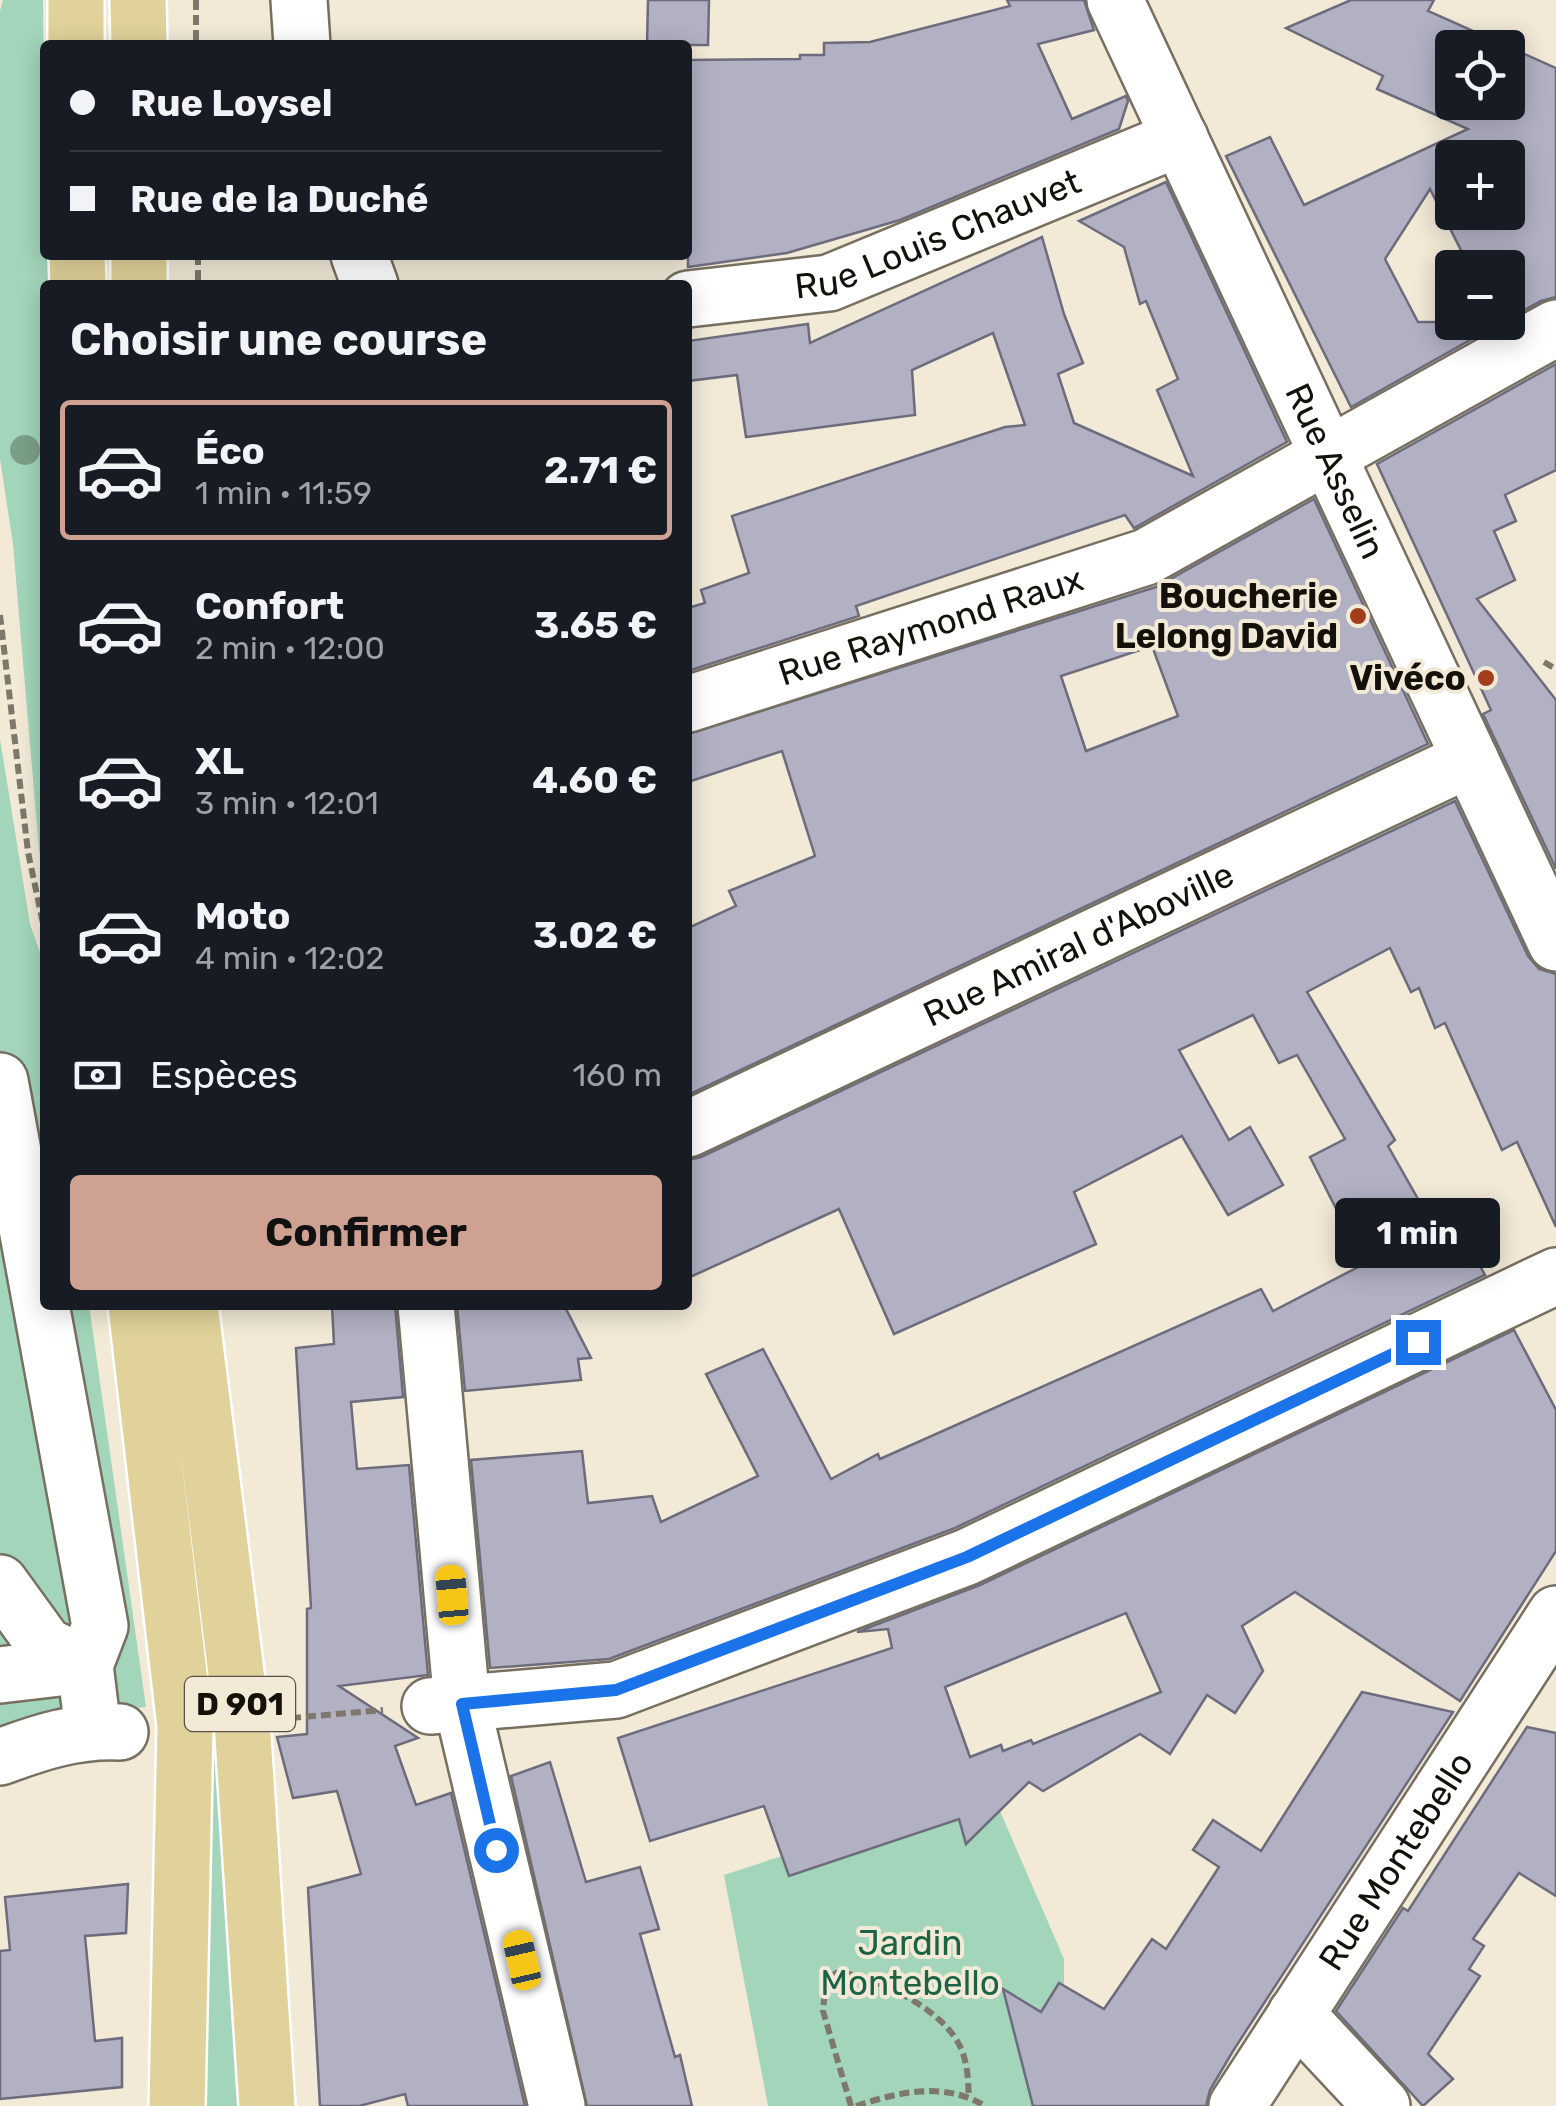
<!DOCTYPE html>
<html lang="fr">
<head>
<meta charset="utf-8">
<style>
  body { margin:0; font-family:Rubik,sans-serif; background:#20242c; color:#f1f3f6; height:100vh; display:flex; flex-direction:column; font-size:38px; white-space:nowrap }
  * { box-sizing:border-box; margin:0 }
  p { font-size:32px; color:#9ea1a6 }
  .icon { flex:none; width:55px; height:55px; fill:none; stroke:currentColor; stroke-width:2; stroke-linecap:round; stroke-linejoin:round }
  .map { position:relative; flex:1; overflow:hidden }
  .side { position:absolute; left:40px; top:280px; width:652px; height:1030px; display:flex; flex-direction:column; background:#171b24; border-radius:10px; box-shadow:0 5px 25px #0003 }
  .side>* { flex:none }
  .hud { position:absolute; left:40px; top:40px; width:652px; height:220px; border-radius:10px; box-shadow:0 5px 25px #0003; display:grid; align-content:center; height:220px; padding:0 30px; background:#171b24 }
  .tools { position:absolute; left:1435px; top:30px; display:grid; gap:20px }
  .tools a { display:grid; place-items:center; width:90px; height:90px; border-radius:10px; background:#171b24; box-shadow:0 5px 25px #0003; font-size:50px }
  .end { position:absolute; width:45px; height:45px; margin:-22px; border:12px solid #1a73e8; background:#fff; box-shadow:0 0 0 5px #fff }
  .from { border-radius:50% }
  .bubble { position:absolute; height:70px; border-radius:10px; background:#171b24; box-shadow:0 5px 25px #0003; font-size:32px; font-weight:700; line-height:70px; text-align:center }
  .car { position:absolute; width:30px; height:60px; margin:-30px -15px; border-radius:12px; box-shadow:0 0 8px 2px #0007; background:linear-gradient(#f5c518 24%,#345 0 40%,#f5c518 0 76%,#345 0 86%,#f5c518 0) }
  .hud b { display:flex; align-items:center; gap:35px; height:95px; font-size:38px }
  .hud b+b { border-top:2px solid #363941 }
  .hud i { width:25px; height:25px; background:#f1f3f6 }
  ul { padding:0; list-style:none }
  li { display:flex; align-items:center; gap:30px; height:140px; margin:0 20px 15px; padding:0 10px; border:5px solid transparent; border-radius:10px }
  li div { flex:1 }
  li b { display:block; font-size:38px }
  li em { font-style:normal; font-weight:700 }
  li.on { border-color:#cea193 }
  li>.icon { width:90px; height:90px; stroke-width:1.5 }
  h2 { padding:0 30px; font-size:45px; line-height:120px }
  .pay { display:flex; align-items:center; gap:25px; height:110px; padding:0 30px; font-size:38px }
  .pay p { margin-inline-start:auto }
  .button { display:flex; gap:20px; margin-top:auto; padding:20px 30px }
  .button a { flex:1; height:115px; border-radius:10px; background:#cea193; color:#111; font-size:40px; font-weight:700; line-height:115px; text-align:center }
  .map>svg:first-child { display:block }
</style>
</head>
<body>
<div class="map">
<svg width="1556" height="2106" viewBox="0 0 1556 2106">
  <rect width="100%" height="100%" fill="#f2e9d7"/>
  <!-- green -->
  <g fill="#a2d5ba">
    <polygon points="3,0 43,0 45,255 49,255 50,285 45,285 45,879 39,850 13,544 0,459 0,11"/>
    <polygon points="0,739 30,924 45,967 45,1305 89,1305 146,1707 61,1717 0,1735"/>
    <polygon points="215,1753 231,1884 238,2012 238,2106 202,2106 206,1754"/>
    <polygon points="990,1788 1064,1959 1064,2106 768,2106 724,1875"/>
  </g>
  <!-- building -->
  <g fill="#b2b1c3" stroke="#6d6c7c" stroke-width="2.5" fill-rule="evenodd">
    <polygon points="648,0 709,0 708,45 647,45"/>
    <polygon points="1007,0 1084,0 1094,30 1038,44 1072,119 1126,96 1128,101 1119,129 900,220 787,253 688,267 688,60 800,59 800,55 824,55 824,43 870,42 1010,6"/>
    <path d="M1351,0H1434L1428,11L1556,68V297L1541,301L1508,319V268H1470L1430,189L1385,259L1418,322H1502L1351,407L1226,156L1270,137L1304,205L1468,129L1377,89L1383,76L1286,28ZM1452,48H1508V102H1452ZM1452,158H1508V212H1452Z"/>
    <polygon points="1166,182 1287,442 1134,528 1125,515 856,606 859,616 688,671 688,608 705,603 701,590 749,573 732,516 1005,427 1025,425 993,333 912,370 915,415 746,437 737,375 688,381 688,341 808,324 810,343 1042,237 1064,314 1083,363 1058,374 1074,423 1193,476 1157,390 1178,379 1146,301 1140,304 1124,247 1079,221"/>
    <polygon points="1556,364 1556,470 1505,495 1516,521 1494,531 1515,580 1477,599 1556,700 1556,869 1483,714 1491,710 1377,464"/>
    <path d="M1314,499L1428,744L688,1095V928L736,906L729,891L815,856L782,751L688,782V734L1156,587ZM1152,646L1178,716L1086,751L1061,676Z"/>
    <polygon points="1455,801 1528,956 1539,969 1556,974 1556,1227 1517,1142 1502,1150 1445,1023 1435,1028 1419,988 1411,992 1390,948 1307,992 1395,1140 1388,1146 1426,1213 1445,1202 1485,1275 955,1528 609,1659 490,1668 471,1460 582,1451 588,1503 652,1496 661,1522 758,1476 706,1374 763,1349 831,1479 878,1454 880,1459 1261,1289 1273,1311 1364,1264 1310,1157 1345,1139 1297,1055 1279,1063 1253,1015 1179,1050 1229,1140 1250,1127 1283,1185 1228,1215 1182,1136 1074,1192 1096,1244 894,1334 839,1209 688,1278 688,1160 701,1157"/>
    <polygon points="332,1305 395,1305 403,1397 351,1402 357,1469 409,1465 428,1675 339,1686 418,1738 395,1746 416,1805 451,1793 525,2106 408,2106 405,2094 359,2106 320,2106 308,1888 361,1874 337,1791 293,1798 277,1737 307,1734 307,1609 311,1608 296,1348 334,1344"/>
    <polygon points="457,1305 564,1305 591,1358 578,1359 581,1380 465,1391"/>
    <path d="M1514,1330L1556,1410V1551L1460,1701L1295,1592L1242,1626L1263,1671L1235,1713L1207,1695L1170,1754L1140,1734L1043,1791L1029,1782L966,1844L959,1819L789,1876L764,1806L650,1841L618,1738L892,1648L888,1629L857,1632L980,1585ZM1126,1613L1161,1692L1033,1744L1031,1740L1003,1751L1001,1745L970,1757L945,1687Z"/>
    <polygon points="1362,1692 1453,1712 1233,2051 1210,2090 1206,2106 1033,2106 1003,1989 1041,2012 1059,1983 1104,2009 1152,1939 1166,1949 1219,1867 1193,1850 1213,1820 1261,1851"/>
    <polygon points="1527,1727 1556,1733 1556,1896 1519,1873 1473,1939 1484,1946 1469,1969 1480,1976 1428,2054 1453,2079 1423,2106 1336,2011 1403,1908 1408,1911"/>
    <polygon points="550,1762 586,1882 640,1867 659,1929 640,1934 675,2057 680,2055 692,2106 587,2106 511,1776"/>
    <polygon points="128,1884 126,1933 85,1936 95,2041 122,2038 122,2087 0,2099 0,1951 10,1950 5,1897"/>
  </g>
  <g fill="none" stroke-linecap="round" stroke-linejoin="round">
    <defs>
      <g id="minor">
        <polyline points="299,0 302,45"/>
        <path id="s1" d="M1115,0L1556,943"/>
        <polyline points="359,255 370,285"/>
        <path id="s2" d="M688,299L829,283L1180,138"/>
        <path id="s3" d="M688,704L1146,557L1556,328"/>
        <polyline points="0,1081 100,1626 85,1665 93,1731"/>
        <path id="s4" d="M688,1129L1470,759"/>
        <polyline points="426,1305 462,1704 557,2106"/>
        <polyline points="0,1583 45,1645 85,1665"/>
        <polyline points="0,1675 85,1665"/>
        <polyline points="430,1706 616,1690 967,1557 1556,1276"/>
        <path d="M0,1757C40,1742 77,1730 120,1732"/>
        <polyline points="1296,2014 1382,2106"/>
        <path id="s5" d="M1237,2106L1556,1614"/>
      </g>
      <g id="major">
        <polyline points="76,0 76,45"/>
        <polyline points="138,0 139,45"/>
        <polyline points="77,255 78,285"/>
        <polyline points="139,285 139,255"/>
        <polyline points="136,1305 185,1726 177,2106"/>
        <polyline points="190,1305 242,1721 267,2106"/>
      </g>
    </defs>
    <!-- minor casing -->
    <use href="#minor" stroke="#776f5f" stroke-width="60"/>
    <!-- major casing -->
    <use href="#major" stroke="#fff" stroke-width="60"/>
    <!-- path -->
    <g stroke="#7d776c" stroke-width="6" stroke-dasharray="10 5" stroke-linecap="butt">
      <polyline points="196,0 196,45"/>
      <polyline points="198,255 198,285"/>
      <polyline points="0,615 28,852 45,933"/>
      <polyline points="1544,662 1556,669"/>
      <polyline points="291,1718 383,1710"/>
      <path d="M851,2106L823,2011L826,1979L838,1972C880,1978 953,2013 964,2057C968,2069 968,2084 969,2097"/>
      <path d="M856,2106C899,2092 944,2081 985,2106"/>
    </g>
    <!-- minor -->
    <use href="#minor" stroke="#fff" stroke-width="55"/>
    <!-- major -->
    <use href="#major" stroke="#e0d29a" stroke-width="55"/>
  </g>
  <!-- trees -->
  <circle fill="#7c9f87" cx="25" cy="450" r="15"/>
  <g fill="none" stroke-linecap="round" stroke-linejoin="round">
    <!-- route -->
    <polyline stroke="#1a73e8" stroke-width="12" points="496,1850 462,1704 616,1690 967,1557 1418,1342"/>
  </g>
  <!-- markers -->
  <g fill="#a43d1b" stroke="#f2e9d7" stroke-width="4">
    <circle cx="1358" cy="616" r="10"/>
    <circle cx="1486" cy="678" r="10"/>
  </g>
  <g text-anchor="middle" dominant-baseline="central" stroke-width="8" stroke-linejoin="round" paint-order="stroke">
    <!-- shield labels -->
    <rect fill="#f2e9d7" stroke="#575248" stroke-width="2.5" x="185" y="1677" width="110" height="54" rx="8"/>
    <g font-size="32" font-weight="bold" fill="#14110b">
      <text x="240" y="1704">D 901</text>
    </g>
    <!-- street labels -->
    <g font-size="35" fill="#14110b" stroke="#f2e9d7">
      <text stroke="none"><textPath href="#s2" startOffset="260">Rue Louis Chauvet</textPath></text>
      <text stroke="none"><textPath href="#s1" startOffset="520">Rue Asselin</textPath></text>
      <text stroke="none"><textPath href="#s3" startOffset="255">Rue Raymond Raux</textPath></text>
      <text stroke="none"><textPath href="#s4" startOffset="432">Rue Amiral d'Aboville</textPath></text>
      <text stroke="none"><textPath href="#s5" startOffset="292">Rue Montebello</textPath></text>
    </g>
    <!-- poi labels -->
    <g font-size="35" font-weight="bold" fill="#14110b" stroke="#f2e9d7" text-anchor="end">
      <text x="1338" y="596">Boucherie<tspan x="1338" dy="40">Lelong David</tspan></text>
      <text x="1466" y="678">Vivéco</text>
    </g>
    <!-- park labels -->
    <g font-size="35" fill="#1b6345" stroke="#f2e9d7">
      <text x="910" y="1943">Jardin<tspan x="910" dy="40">Montebello</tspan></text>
    </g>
  </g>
</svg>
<div class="tools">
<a><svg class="icon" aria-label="locate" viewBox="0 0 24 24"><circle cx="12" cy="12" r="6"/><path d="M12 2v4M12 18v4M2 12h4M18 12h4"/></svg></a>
<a>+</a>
<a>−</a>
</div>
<i class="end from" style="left:496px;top:1850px"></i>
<i class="end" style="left:1418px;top:1342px"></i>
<div class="bubble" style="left:1335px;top:1198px;width:165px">1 min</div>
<i class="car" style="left:452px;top:1595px;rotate:355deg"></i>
<i class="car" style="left:522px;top:1960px;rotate:347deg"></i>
<div class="hud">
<b><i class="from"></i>Rue Loysel</b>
<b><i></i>Rue de la Duché</b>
</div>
<section class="side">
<h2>Choisir une course</h2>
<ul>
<li class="on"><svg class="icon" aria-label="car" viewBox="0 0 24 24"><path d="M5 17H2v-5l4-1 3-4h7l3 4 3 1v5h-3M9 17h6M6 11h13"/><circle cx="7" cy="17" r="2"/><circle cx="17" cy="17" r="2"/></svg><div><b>Éco</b><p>1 min · 11:59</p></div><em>2.71 €</em></li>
<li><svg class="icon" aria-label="car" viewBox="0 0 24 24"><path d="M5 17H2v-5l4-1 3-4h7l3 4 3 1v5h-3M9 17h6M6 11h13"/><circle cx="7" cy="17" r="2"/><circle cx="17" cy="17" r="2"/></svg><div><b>Confort</b><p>2 min · 12:00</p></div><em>3.65 €</em></li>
<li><svg class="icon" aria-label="car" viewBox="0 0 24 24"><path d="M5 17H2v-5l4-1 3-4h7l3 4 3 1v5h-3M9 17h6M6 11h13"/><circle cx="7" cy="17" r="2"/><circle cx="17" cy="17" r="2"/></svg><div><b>XL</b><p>3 min · 12:01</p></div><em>4.60 €</em></li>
<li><svg class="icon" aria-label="car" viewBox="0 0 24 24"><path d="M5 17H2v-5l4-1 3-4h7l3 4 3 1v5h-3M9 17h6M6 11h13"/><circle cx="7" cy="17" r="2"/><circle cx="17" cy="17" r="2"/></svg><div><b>Moto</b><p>4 min · 12:02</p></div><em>3.02 €</em></li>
</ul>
<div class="pay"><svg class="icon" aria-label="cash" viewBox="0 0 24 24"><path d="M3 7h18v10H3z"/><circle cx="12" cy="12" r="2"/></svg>Espèces<p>160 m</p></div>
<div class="button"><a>Confirmer</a></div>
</section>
</div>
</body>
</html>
